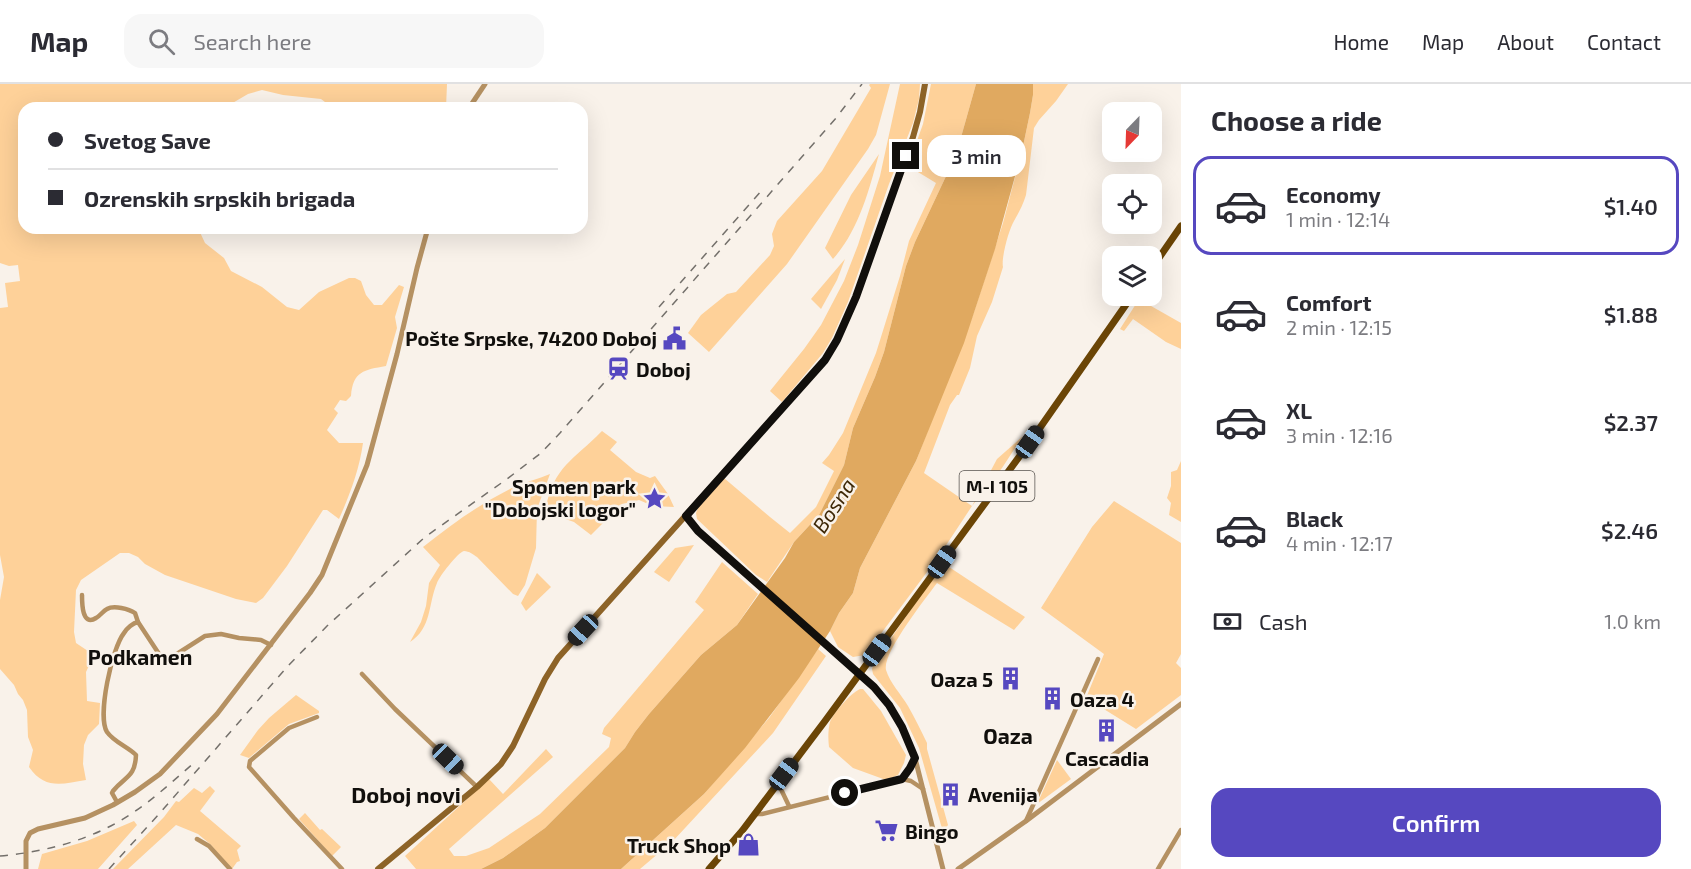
<!DOCTYPE html>
<html lang="en">
<head>
<meta charset="utf-8">
<style>
  body { margin:0; font-family:"Exo 2",sans-serif; background:#f7f7f7; color:#2b2b33; height:100vh; display:flex; flex-direction:column; font-size:22px; white-space:nowrap }
  * { box-sizing:border-box; margin:0 }
  p { font-size:20px; color:#7c7c81 }
  .icon { flex:none; width:33px; height:33px; fill:none; stroke:currentColor; stroke-width:2; stroke-linecap:round; stroke-linejoin:round }
  .map { position:relative; flex:1; overflow:hidden }
  .details { display:flex; flex-direction:column; background:#fff; width:510px }
  .details>* { flex:none }
  .guide { position:absolute; left:18px; top:18px; width:570px; height:132px; border-radius:18px; box-shadow:0 6px 24px #0002; display:grid; align-content:center; height:132px; padding:0 30px; background:#fff }
  .needle { width:39px; rotate:203deg }
  .controls { position:absolute; left:1102px; top:18px; display:grid; gap:12px }
  .controls a { display:grid; place-items:center; width:60px; height:60px; border-radius:12px; background:#fff; box-shadow:0 6px 24px #0002; font-size:30px }
  .end { position:absolute; width:27px; height:27px; margin:-14px; border:8px solid #110f0c; background:#fff; box-shadow:0 0 0 3px #fff }
  .from { border-radius:50% }
  .bubble { position:absolute; height:42px; border-radius:18px; background:#fff; box-shadow:0 6px 24px #0002; font-size:20px; font-weight:600; line-height:42px; text-align:center }
  .car { position:absolute; width:18px; height:36px; margin:-18px -9px; border-radius:8px; box-shadow:0 0 4px 2px #0007; background:linear-gradient(#222 24%,#8ab4d8 0 40%,#222 0 76%,#8ab4d8 0 86%,#222 0) }
  .guide b { display:flex; align-items:center; gap:21px; height:57px; font-size:22px }
  .guide b+b { border-top:2px solid #e1e1e2 }
  .guide i { width:15px; height:15px; background:#2b2b33 }
  ul { padding:0; list-style:none }
  li { display:flex; align-items:center; gap:18px; height:99px; margin:0 12px 9px; padding:0 18px; border:3px solid transparent; border-radius:18px }
  li div { flex:1 }
  li b { display:block; font-size:22px }
  li em { font-style:normal; font-weight:600 }
  li.active { border-color:#5648c0 }
  li>.icon { width:54px; height:54px; stroke-width:1.5 }
  h2 { padding:0 30px; font-size:27px; line-height:72px }
  .pay { display:flex; align-items:center; gap:15px; height:66px; padding:0 30px; font-size:22px }
  .pay p { margin-inline-start:auto }
  .primary-button { display:flex; gap:12px; margin-top:auto; padding:12px 30px }
  .primary-button a { flex:1; height:69px; border-radius:18px; background:#5648c0; color:#fff; font-size:24px; font-weight:600; line-height:69px; text-align:center }
  header { display:flex; align-items:center; gap:36px; box-sizing:border-box; height:84px; padding:0 30px; background:#fff; border-bottom:2px solid #e1e1e2 }
  header strong { font-size:28px }
  nav { display:flex; gap:33px; margin-inline-start:auto; font-size:21px }
  .search { width:420px; height:54px; background:#f7f7f7; display:flex; align-items:center; gap:15px; box-sizing:border-box; padding:0 21px; border-radius:18px; color:#7c7c81; font-size:22px }
  main { display:flex; flex:1; min-height:0 }
  .map>svg:first-child { display:block }
</style>
</head>
<body>
<header>
<strong>Map</strong>
<div class="search"><svg class="icon" aria-label="search" viewBox="0 0 24 24"><circle cx="10" cy="10" r="6"/><path d="M15 15l6 6"/></svg>Search here</div>
<nav><a>Home</a><a>Map</a><a>About</a><a>Contact</a></nav>
</header>
<main>
<div class="map">
<svg width="1181" height="785" viewBox="0 0 1181 785">
  <rect width="100%" height="100%" fill="#f9f2ea"/>
  <!-- green -->
  <g fill="#fed199">
    <path d="M0,0H447L446,24H333L321,15L283,11L262,6L248,10L224,24H24V144H198L205,159L224,174L231,187L262,203L287,223L299,226L319,208L349,194H355L361,197L366,211L374,221H382L399,201L404,203L395,233L397,244L386,282C364,286 353,287 351,312L346,317L340,316L334,325L338,329L327,346L339,359H363C359,387 350,410 339,435L327,426H323L287,482L263,514L256,519L236,515L165,491L145,480L138,473L129,469H120L81,496L76,506L74,548L76,559L94,571L86,588L87,617L100,619L99,640L88,651L84,661L83,680L86,696C62,700 45,706 29,683L33,666L28,653L27,626L23,616L18,610L14,601L0,585V516L4,493L0,471V224L8,223L5,199L20,197L18,181L9,182L0,179Z"/>
    <polygon points="870,0 890,0 876,51 868,65 787,180 709,268 688,249 701,231 727,210 736,208 770,171 774,162 772,150 777,137 822,87 871,4 869,1"/>
    <polygon points="900,0 920,0 919,15 913,39 889,100 848,218 832,254 823,269 782,318 770,307 804,265 821,241 844,197 858,161 880,92"/>
    <polygon points="931,0 976,0 956,71 915,158 906,182 884,268 875,293 853,344 844,381 819,431 794,458 767,498 756,491 697,435 696,429 698,424 724,394 770,433 790,449 816,423 834,387 822,379 829,371 843,349 876,269 900,192 909,157 936,99 908,82 923,40"/>
    <path d="M1033,0H1068L1056,17L1039,36L1034,44L1026,111C1023,121 1019,128 1014,137C1009,145 1001,174 1003,183L992,218L977,252L970,284L959,311H957L950,321L924,389L972,422L997,375L1023,352L1002,384L972,422L939,472L865,571L853,573L838,563L830,547L839,529L853,509L860,484L916,377L974,228L1003,139L1022,67L1030,29L1033,11Z"/>
    <path d="M879,70C869,106 859,146 833,175L825,164L851,111Z"/>
    <polygon points="845,175 837,196 821,225 811,215"/>
    <polygon points="1141,212 1148,212 1144,218 1181,239 1181,265 1166,258 1133,235 1124,247 1120,245"/>
    <path d="M602,347L617,358L610,366L636,388L650,394L655,392L668,410L674,423L653,422L639,416L622,420L591,451L574,438L545,428C553,382 573,377 602,347Z"/>
    <polygon points="1181,377 1181,438 1169,431 1171,419 1167,414 1171,402 1171,388 1177,386"/>
    <path d="M550,390L537,425L536,464L525,501L518,512L513,510L477,473C474,471 469,467 464,467C458,468 439,493 437,499C428,520 432,544 410,558L421,538L426,522L429,499L440,481L423,463C452,440 481,419 514,403C526,398 538,395 550,390Z"/>
    <polygon points="1114,417 1181,459 1181,570 1176,579 1181,584 1181,611 1136,645 1086,614 1104,570 1041,524 1092,443"/>
    <polygon points="694,461 669,498 654,488 675,464"/>
    <polygon points="722,478 758,510 737,541 701,571 649,630 635,648 625,664 545,744 503,774 481,785 416,785 405,772 489,695 503,710 546,665 553,673 449,765 454,772 466,772 489,764 540,730 609,663 611,654 602,650 604,644 704,526 695,518"/>
    <path d="M944,478L949,483L1025,533L1014,546L937,499C926,514 882,569 886,586C890,599 901,610 908,622C915,634 921,647 927,659V665L948,741L943,748L919,664L900,624L873,590L872,585L874,579L878,573Z"/>
    <polygon points="537,489 551,503 526,527 521,519"/>
    <polygon points="818,565 826,572 773,649 673,757 640,785 621,785 704,710 769,634"/>
    <path d="M860,605H863L881,627L906,671L904,679L898,691L886,696L853,684L829,663C828,655 828,646 830,638C833,629 851,609 860,605Z"/>
    <polygon points="296,611 319,627 319,629 289,640 249,674 240,671 258,646 269,634"/>
    <polygon points="1057,676 1071,695 1037,720"/>
    <polygon points="210,702 215,707 200,727 241,762 237,766 240,777 237,778 232,785 210,760 198,750 176,741 128,785 113,785 164,733 176,717 179,718 194,704 202,709"/>
    <polygon points="305,729 320,746 322,745 341,763 332,772 299,735"/>
    <polygon points="134,737 137,741 98,785 38,785 42,770 87,757"/>
  </g>
  <!-- water -->
  <polygon fill="#e0a960" points="976,0 1033,0 1033,11 1030,29 1022,67 995,165 964,259 916,377 860,484 853,509 839,529 830,547 799,594 745,664 704,710 621,785 481,785 503,774 545,744 625,664 635,648 649,630 701,571 737,541 785,474 794,458 819,431 844,381 853,344 875,293 884,268 906,182 915,158 956,71"/>
  <g fill="none" stroke-linecap="round" stroke-linejoin="round">
    <!-- minor -->
    <g stroke="#b59162" stroke-width="4.5">
      <path d="M82,511C82,519 82,543 96,534C100,532 103,527 107,525C114,521 129,525 135,529L138,538"/>
      <polyline points="362,590 395,625 477,703"/>
      <polyline points="317,633 289,644 250,677 249,683 294,734 342,785"/>
      <polyline points="902,695 910,684 915,674"/>
      <polyline points="778,699 789,722"/>
      <path d="M117,718L112,709L113,707C125,692 135,694 136,671C128,663 114,658 107,648C97,632 112,564 124,549C127,544 133,539 138,538L163,576L169,575L205,552L221,550L239,554L261,556L271,561"/>
      <polyline points="755,730 762,730 902,695 911,697 923,705"/>
      <polyline points="1026,737 1098,575"/>
      <polyline points="197,755 209,762 230,785"/>
      <polyline points="1158,785 1181,746"/>
    </g>
    <!-- tertiary -->
    <g stroke="#b59162" stroke-width="5">
      <polyline points="469,24 485,0"/>
      <polyline points="685,432 698,447 874,603 889,621 902,643 915,674 943,785"/>
      <polyline points="26,785 26,757 30,749 38,745 85,734 113,721 135,708 160,690 217,630 310,509 322,491 367,381 397,270 417,184 428,144"/>
      <polyline points="958,785 1026,737 1181,620"/>
    </g>
    <!-- secondary -->
    <polyline stroke="#8d6327" stroke-width="6" points="378,785 477,703 501,680 513,662 545,595 558,574 825,276 837,256 856,213 913,53 920,28 925,0"/>
    <!-- primary -->
    <g stroke="#6b4506" stroke-width="7">
      <polyline points="1152,184 1181,142"/>
      <polyline points="709,785 742,747 825,637 1030,358 1132,212"/>
    </g>
    <!-- rail -->
    <g stroke="#74706b" stroke-width="1.5" stroke-dasharray="8 8" stroke-linecap="butt">
      <polyline points="659,223 762,106"/>
      <path d="M0,772C45,768 92,756 131,730C154,715 174,696 195,678"/>
      <polyline points="109,785 159,730 287,583 327,542 425,453 507,395 541,369 560,349 836,34 862,0"/>
    </g>
  </g>
  <g fill="none" stroke-linecap="round" stroke-linejoin="round">
    <!-- route -->
    <polyline stroke="#110f0c" stroke-width="8" points="845,709 902,695 910,684 915,674 902,643 889,621 874,603 698,447 686,432 825,276 837,256 856,213 906,72"/>
  </g>
  <!-- icons -->
  <defs>
    <symbol id="civic-bare" viewBox="-9 -9 18 18"><path d="M-.6-6.5H3V-4.5H.6V-3L4-1V1h2V6H-6V1h2V-1L-.6-3ZM-1.2 2.5V6h2.4V2.5Z" fill="#5648c0" stroke="#f9f2ea" stroke-width="2.5" paint-order="stroke"/></symbol>
    <symbol id="station-bare" viewBox="-9 -9 18 18"><path d="M-3-6H3Q5-6 5-4V2Q5 4 3 4L4.5 6H3L1.5 4h-3L-3 6H-4.5L-3 4Q-5 4-5 2V-4Q-5-6-3-6ZM-3.5-4v3h7v-3ZM-3.5 1v1.5H-2V1ZM2 1v1.5H3.5V1Z" fill="#5648c0" stroke="#f9f2ea" stroke-width="2.5" paint-order="stroke"/></symbol>
    <symbol id="sight-bare" viewBox="-9 -9 18 18"><path d="M0-6L1.8-2.2L6-1.7L2.9 1.2L3.7 5.4L0 3.3L-3.7 5.4L-2.9 1.2L-6-1.7L-1.8-2.2Z" fill="#5648c0" stroke="#f9f2ea" stroke-width="2.5" paint-order="stroke"/></symbol>
    <symbol id="building-bare" viewBox="-9 -9 18 18"><path d="M-4-6H4V6H1V3H-1V6H-4ZM-2.5-4.3h1.7v1.8h-1.7ZM.8-4.3h1.7v1.8H.8ZM-2.5-1h1.7V.8h-1.7ZM.8-1h1.7V.8H.8Z" fill="#5648c0" stroke="#f9f2ea" stroke-width="2.5" paint-order="stroke"/></symbol>
    <symbol id="supermarket-bare" viewBox="-9 -9 18 18"><path d="M-6-5.5h2.5l.6 2H6L4.5 2H-2.5L-4.4-4H-6ZM-1.5 3.2a1.3 1.3 0 1 0 .1 0ZM3 3.2a1.3 1.3 0 1 0 .1 0Z" fill="#5648c0" stroke="#f9f2ea" stroke-width="2.5" paint-order="stroke"/></symbol>
    <symbol id="shop-bare" viewBox="-9 -9 18 18"><path d="M-5-2.5h2.3a2.7 3.5 0 0 1 5.4 0H5L5.5 6h-11ZM-1.5-2.5h3a1.5 2.3 0 0 0-3 0Z" fill="#5648c0" stroke="#f9f2ea" stroke-width="2.5" paint-order="stroke"/></symbol>
  </defs>
  <g fill-rule="evenodd">
    <use href="#civic-bare" x="658" y="238" width="33" height="33"/>
    <use href="#station-bare" x="602" y="268" width="33" height="33"/>
    <use href="#sight-bare" x="638" y="398" width="33" height="33"/>
    <use href="#building-bare" x="994" y="578" width="33" height="33"/>
    <use href="#building-bare" x="1036" y="598" width="33" height="33"/>
    <use href="#building-bare" x="1090" y="630" width="33" height="33"/>
    <use href="#building-bare" x="934" y="694" width="33" height="33"/>
    <use href="#supermarket-bare" x="870" y="730" width="33" height="33"/>
    <use href="#shop-bare" x="732" y="744" width="33" height="33"/>
  </g>
  <g text-anchor="middle" dominant-baseline="central" stroke-width="5" stroke-linejoin="round" paint-order="stroke">
    <!-- shield labels -->
    <rect fill="#f9f2ea" stroke="#57534f" stroke-width="1.5" x="959.5" y="387" width="75" height="30" rx="4.5"/>
    <g font-size="18" font-weight="bold" fill="#110f0c">
      <text x="997" y="402">M-I 105</text>
    </g>
    <!-- poi labels -->
    <g font-size="20" font-weight="bold" fill="#110f0c" stroke="#f9f2ea" text-anchor="end">
      <text x="657" y="254">Pošte Srpske, 74200 Doboj</text>
      <text x="636" y="285" text-anchor="start">Doboj</text>
      <text x="636" y="402">Spomen park<tspan x="636" dy="23">"Dobojski logor"</tspan></text>
      <text x="993" y="595">Oaza 5</text>
      <text x="1070" y="615" text-anchor="start">Oaza 4</text>
      <text x="1107" y="674" text-anchor="middle">Cascadia</text>
      <text x="968" y="710" text-anchor="start">Avenija</text>
      <text x="905" y="747" text-anchor="start">Bingo</text>
      <text x="731" y="761">Truck Shop</text>
    </g>
    <!-- water labels -->
    <g font-size="21" font-style="italic" fill="#3e2807" stroke="#f9f2ea">
      <text transform="translate(833 421) rotate(-57)">Bosna</text>
    </g>
    <!-- neighbourhood labels -->
    <g font-size="21" font-weight="bold" fill="#110f0c" stroke="#f9f2ea">
      <text x="140" y="572">Podkamen</text>
      <text x="1008" y="651">Oaza</text>
    </g>
    <!-- quarter labels -->
    <g font-size="22" font-weight="bold" fill="#110f0c" stroke="#f9f2ea">
      <text x="406" y="710">Doboj novi</text>
    </g>
  </g>
</svg>
<div class="controls">
<a><svg class="needle" viewBox="-14 -14 28 28"><path d="M0-13l5 13h-10z" fill="#e53935"/><path d="M0 13l5-13h-10z" fill="#7c7c81"/></svg></a>
<a><svg class="icon" aria-label="locate" viewBox="0 0 24 24"><circle cx="12" cy="12" r="6"/><path d="M12 2v4M12 18v4M2 12h4M18 12h4"/></svg></a>
<a><svg class="icon" aria-label="layers" viewBox="0 0 24 24"><path d="M12 4l9 5-9 5-9-5zM3 14l9 5 9-5"/></svg></a>
</div>
<i class="end from" style="left:845px;top:709px"></i>
<i class="end" style="left:906px;top:72px"></i>
<div class="bubble" style="left:927px;top:51px;width:99px">3 min</div>
<i class="car" style="left:1030px;top:358px;rotate:35deg"></i>
<i class="car" style="left:942px;top:478px;rotate:35deg"></i>
<i class="car" style="left:583px;top:546px;rotate:223deg"></i>
<i class="car" style="left:877px;top:566px;rotate:36deg"></i>
<i class="car" style="left:448px;top:675px;rotate:134deg"></i>
<i class="car" style="left:784px;top:690px;rotate:37deg"></i>
<div class="guide">
<b><i class="from"></i>Svetog Save</b>
<b><i></i>Ozrenskih srpskih brigada</b>
</div>
</div>
<section class="details">
<h2>Choose a ride</h2>
<ul>
<li class="active"><svg class="icon" aria-label="car" viewBox="0 0 24 24"><path d="M5 17H2v-5l4-1 3-4h7l3 4 3 1v5h-3M9 17h6M6 11h13"/><circle cx="7" cy="17" r="2"/><circle cx="17" cy="17" r="2"/></svg><div><b>Economy</b><p>1 min · 12:14</p></div><em>$1.40</em></li>
<li><svg class="icon" aria-label="car" viewBox="0 0 24 24"><path d="M5 17H2v-5l4-1 3-4h7l3 4 3 1v5h-3M9 17h6M6 11h13"/><circle cx="7" cy="17" r="2"/><circle cx="17" cy="17" r="2"/></svg><div><b>Comfort</b><p>2 min · 12:15</p></div><em>$1.88</em></li>
<li><svg class="icon" aria-label="car" viewBox="0 0 24 24"><path d="M5 17H2v-5l4-1 3-4h7l3 4 3 1v5h-3M9 17h6M6 11h13"/><circle cx="7" cy="17" r="2"/><circle cx="17" cy="17" r="2"/></svg><div><b>XL</b><p>3 min · 12:16</p></div><em>$2.37</em></li>
<li><svg class="icon" aria-label="car" viewBox="0 0 24 24"><path d="M5 17H2v-5l4-1 3-4h7l3 4 3 1v5h-3M9 17h6M6 11h13"/><circle cx="7" cy="17" r="2"/><circle cx="17" cy="17" r="2"/></svg><div><b>Black</b><p>4 min · 12:17</p></div><em>$2.46</em></li>
</ul>
<div class="pay"><svg class="icon" aria-label="cash" viewBox="0 0 24 24"><path d="M3 7h18v10H3z"/><circle cx="12" cy="12" r="2"/></svg>Cash<p>1.0 km</p></div>
<div class="primary-button"><a>Confirm</a></div>
</section>
</main>
</body>
</html>
